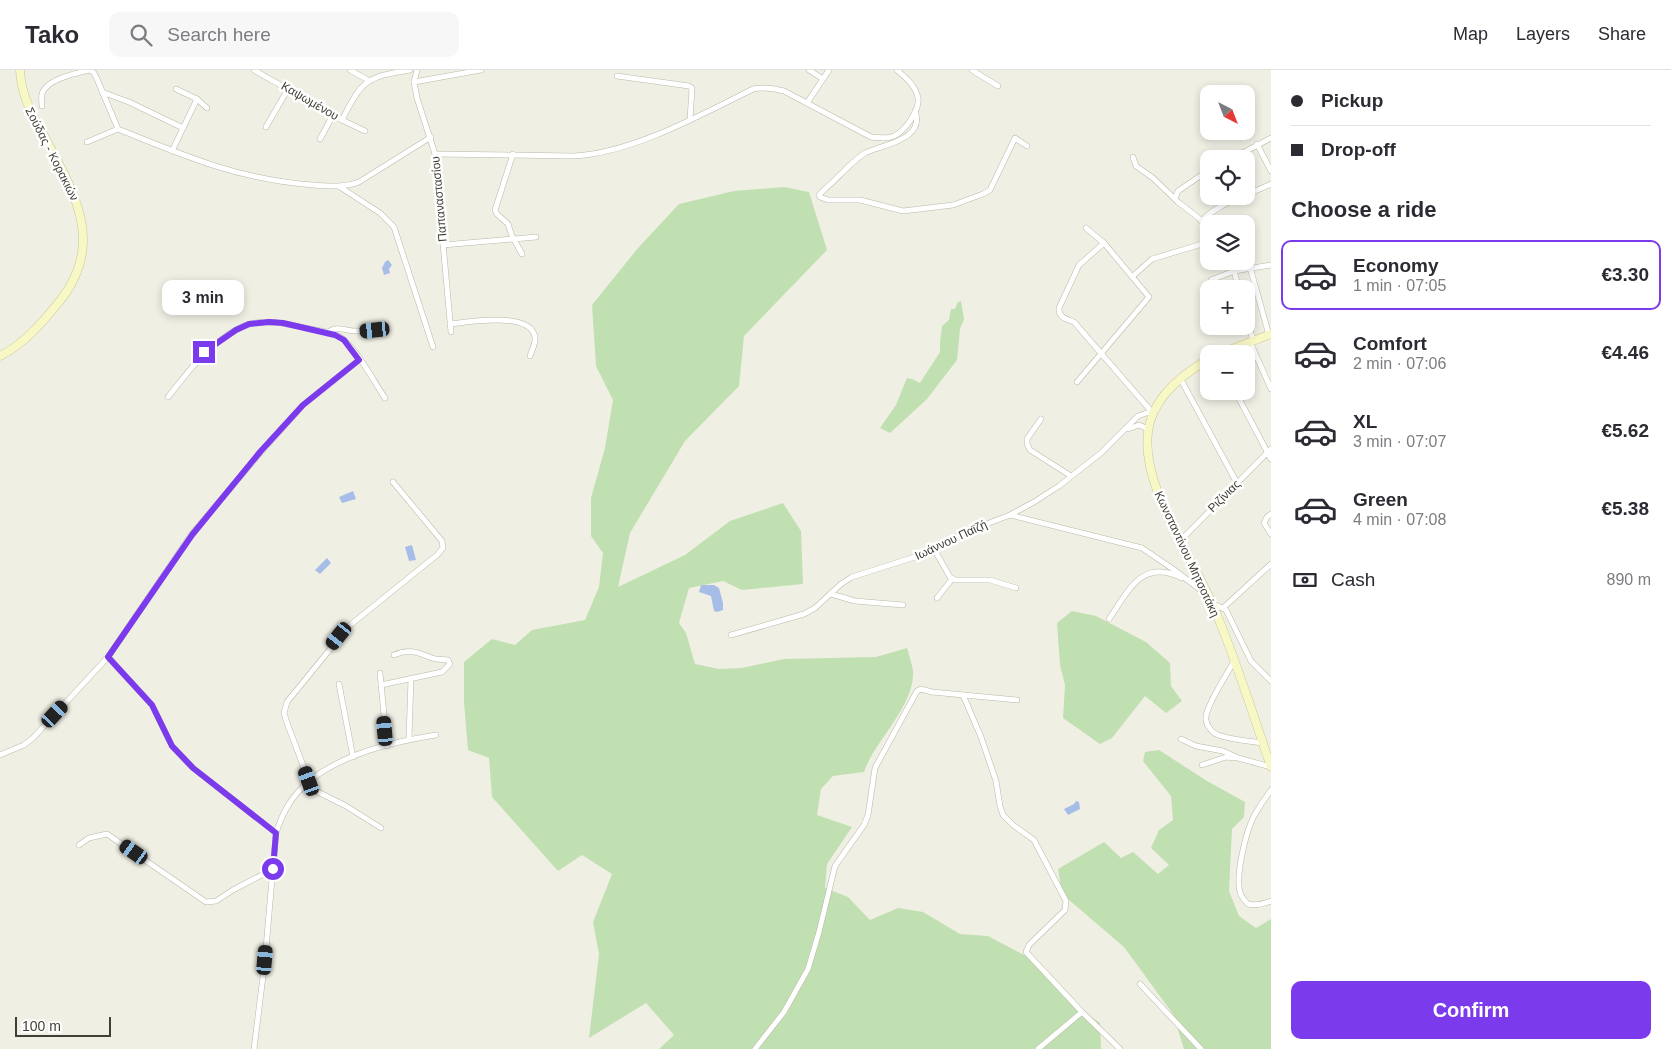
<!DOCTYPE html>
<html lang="en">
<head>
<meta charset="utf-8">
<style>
  body { margin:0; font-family:Helvetica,sans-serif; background:#f7f7f7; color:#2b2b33; height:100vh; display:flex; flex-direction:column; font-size:19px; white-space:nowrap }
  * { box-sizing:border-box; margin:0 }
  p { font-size:16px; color:#7c7c81 }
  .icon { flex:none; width:28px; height:28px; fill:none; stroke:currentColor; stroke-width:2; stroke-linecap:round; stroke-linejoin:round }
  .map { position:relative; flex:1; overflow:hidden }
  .details { display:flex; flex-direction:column; background:#fff; width:400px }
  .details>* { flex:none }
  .hud { display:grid; align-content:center; height:110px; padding:0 20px; background:#fff }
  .needle { width:32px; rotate:138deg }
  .buttons { position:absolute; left:1200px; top:15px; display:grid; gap:10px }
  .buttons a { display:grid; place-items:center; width:55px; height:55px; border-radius:10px; background:#fff; box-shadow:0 2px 8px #0003; font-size:25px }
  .scale { position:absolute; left:15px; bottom:12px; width:96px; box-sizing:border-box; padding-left:5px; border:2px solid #413f35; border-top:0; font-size:14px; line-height:18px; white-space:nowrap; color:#413f35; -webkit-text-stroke:4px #fff; paint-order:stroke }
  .end { position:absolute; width:22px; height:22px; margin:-11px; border:6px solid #7c3aed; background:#fff; box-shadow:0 0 0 2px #fff }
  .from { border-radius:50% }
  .bubble { position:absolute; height:35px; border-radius:10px; background:#fff; box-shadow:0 2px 8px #0003; font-size:16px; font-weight:700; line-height:35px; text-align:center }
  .car { position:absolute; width:15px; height:30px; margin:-15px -8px; border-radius:6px; box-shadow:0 0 4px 1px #0007; background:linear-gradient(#222 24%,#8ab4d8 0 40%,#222 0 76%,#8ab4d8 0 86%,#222 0) }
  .hud b { display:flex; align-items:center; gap:18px; height:48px; font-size:19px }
  .hud b+b { border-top:1px solid #e1e1e2 }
  .hud i { width:12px; height:12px; background:#2b2b33 }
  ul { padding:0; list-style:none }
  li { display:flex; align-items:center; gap:15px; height:70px; margin:0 10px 8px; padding:0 10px; border:2px solid transparent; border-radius:10px }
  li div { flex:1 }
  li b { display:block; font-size:19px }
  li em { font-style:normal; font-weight:700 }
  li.current { border-color:#7c3aed }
  li>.icon { width:45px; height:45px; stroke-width:1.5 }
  h2 { padding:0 20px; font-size:22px; line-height:60px }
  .pay { display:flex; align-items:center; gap:12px; height:55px; padding:0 20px; font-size:19px }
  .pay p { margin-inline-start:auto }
  .action { display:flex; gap:10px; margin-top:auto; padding:10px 20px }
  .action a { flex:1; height:58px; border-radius:10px; background:#7c3aed; color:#fff; font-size:20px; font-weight:700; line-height:58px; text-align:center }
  header { display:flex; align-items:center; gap:30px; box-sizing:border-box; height:70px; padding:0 25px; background:#fff; border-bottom:1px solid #e1e1e2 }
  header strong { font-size:24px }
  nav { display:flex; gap:28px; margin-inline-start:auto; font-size:18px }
  .search { width:350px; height:45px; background:#f7f7f7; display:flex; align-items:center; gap:12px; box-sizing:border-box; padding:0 18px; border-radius:10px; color:#7c7c81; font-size:19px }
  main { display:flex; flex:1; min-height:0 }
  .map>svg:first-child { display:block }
</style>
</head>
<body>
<header>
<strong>Tako</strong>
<div class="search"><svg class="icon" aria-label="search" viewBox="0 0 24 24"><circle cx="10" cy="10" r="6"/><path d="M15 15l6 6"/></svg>Search here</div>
<nav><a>Map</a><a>Layers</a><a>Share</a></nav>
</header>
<main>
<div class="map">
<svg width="1271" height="979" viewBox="0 0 1271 979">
  <rect width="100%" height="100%" fill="#f0efe4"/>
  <!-- green -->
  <g fill="#c1e0b1">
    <path d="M784,117L809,122L827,180L744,266L739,316L685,371L630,463L618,517L685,485L730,451L783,433L801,461L803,514L742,520L723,511L689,518L679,553L686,563L695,594L719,599L742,598L784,589L876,587L907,578C909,585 912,594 913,601C915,636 875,670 864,702L833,706L821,719L817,745L852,757L827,794L825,818L848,827L870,850L898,838L923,842L960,864L988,866L1028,887L1064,927L1100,953L1101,979H659L674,965L646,933L589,968L599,884L593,852L612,804L582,785L558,801L492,727L489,688L468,680L464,632V592L492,569L515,575L532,560L585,550L599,517L603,483L591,466V428L605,378L613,330L596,296L592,235L638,178L679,134L734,121Z"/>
    <polygon points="961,231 964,249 960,259 957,290 927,329 890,363 880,358 896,335 907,308 912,309 920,313 940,282 940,272 942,256 949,250 951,239 955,239 958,232"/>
    <polygon points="1072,541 1096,546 1146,572 1170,593 1171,616 1182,631 1166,643 1145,626 1112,668 1100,674 1063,648 1065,615 1060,595 1057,553"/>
    <polygon points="1159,680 1207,711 1245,732 1244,747 1232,759 1229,821 1239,846 1256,858 1271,849 1271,979 1184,979 1173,944 1124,877 1062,824 1058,799 1104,772 1121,788 1133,782 1158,804 1169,795 1151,778 1159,760 1173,750 1171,726 1143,691 1145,682"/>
  </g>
  <!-- water -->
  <g fill="#a6bee7">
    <polygon points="388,190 392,195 389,199 390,203 384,205 382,198 385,192"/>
    <polygon points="353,421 356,429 342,433 339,427"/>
    <polygon points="412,475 416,490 409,491 405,477"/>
    <polygon points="327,488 331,493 320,504 315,500"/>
    <polygon points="701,515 714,515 719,518 723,533 723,540 717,542 714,541 711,526 699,522"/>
    <polygon points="1076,731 1079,732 1080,739 1068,745 1064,739 1074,734"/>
  </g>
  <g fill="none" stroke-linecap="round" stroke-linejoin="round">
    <defs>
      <g id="minor">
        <polyline points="254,0 342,50 365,61"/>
        <polyline points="350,0 368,10"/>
        <polyline points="417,0 414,12 417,28 435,84 451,262"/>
        <polyline points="809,0 823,9"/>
        <polyline points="972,0 998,16"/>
        <polyline points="617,6 689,16 692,18 690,50"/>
        <polyline points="414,12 481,0"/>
        <polyline points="176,19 197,29 207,38"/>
        <polyline points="102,22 129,32 183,58"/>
        <polyline points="807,33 829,0"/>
        <path d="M42,36C42,32 41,28 42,24C46,9 77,3 90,0L94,3L97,9L118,59C184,86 241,110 313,115C329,116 343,118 359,112L431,67"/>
        <path d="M915,41C926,70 881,75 865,83C852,91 836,110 824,120L819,125L820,127L828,130H860L903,141L953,135L983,124L990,120L1015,68L1027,76"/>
        <path d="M342,50C362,10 366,7 410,0"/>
        <polyline points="266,57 288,19"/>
        <polyline points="320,69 333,45"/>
        <polyline points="87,72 118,59"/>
        <polyline points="1257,74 1271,101"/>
        <polyline points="172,81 197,29"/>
        <path d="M435,84L574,86C632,83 701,45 753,19C764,17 773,18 784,21L871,67C879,68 887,69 894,66C905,61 920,40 918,28C916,16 905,7 897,0"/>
        <polyline points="513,84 495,140 497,144 508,154 512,166 522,184"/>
        <polyline points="1133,87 1136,96 1153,108 1178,132 1209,156"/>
        <polyline points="1231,89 1271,68"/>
        <polyline points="340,117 380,143 394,157 433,277"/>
        <polyline points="1246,125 1271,114"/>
        <polyline points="1175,128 1178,121 1209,100"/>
        <path d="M1201,151C1213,139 1227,133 1242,126"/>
        <path d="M1104,173L1079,195L1059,238C1058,247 1066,249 1074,252L1151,341"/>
        <polyline points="443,175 536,167"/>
        <polyline points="1246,190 1251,201 1269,265"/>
        <polyline points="1234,201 1239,219"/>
        <polyline points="1133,206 1152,189 1209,172"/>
        <polyline points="1211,210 1234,201 1271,195"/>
        <polyline points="1246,245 1253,271"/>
        <path d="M450,254C468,252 530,241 535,267C536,273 532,280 530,286"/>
        <path d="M327,263C337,254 347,262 358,261C364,261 369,260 375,259"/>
        <polyline points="1250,272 1271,319"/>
        <polyline points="1180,308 1237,413"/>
        <polyline points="1077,312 1149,227 1104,173 1086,158"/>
        <polyline points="1235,321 1271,389"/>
        <path d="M168,327C189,301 201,283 229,264C235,260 242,256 250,254C268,249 288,254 306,258C317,261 334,261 343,269C359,283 373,310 385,328"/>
        <polyline points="1041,349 1027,369 1027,374 1030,380 1071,406"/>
        <polyline points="1128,359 1139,355 1148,359"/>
        <polyline points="1271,444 1267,447 1264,453 1271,464"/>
        <polyline points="1010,445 1142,478 1173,499 1206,524"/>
        <polyline points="1181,470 1271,379"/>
        <polyline points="934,479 950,507 955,510 990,510 1016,518"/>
        <polyline points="831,524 855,531 903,535"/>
        <polyline points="937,528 952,509"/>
        <polyline points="1212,533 1226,540 1251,591 1271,611"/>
        <polyline points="1223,538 1271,494"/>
        <path d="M1109,549C1129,520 1142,488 1182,508"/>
        <polyline points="731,565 804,544 815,538 841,514 852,507 921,485 963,463 1010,445 1034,432 1059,416 1101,383 1138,346 1155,340"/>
        <polyline points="108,587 152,635 172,676 193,698 276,763 265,890 254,979"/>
        <path d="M1234,591C1227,604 1208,633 1206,646C1205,654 1211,662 1218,665C1232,670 1248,671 1263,673"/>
        <polyline points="380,603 387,676"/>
        <polyline points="339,614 353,687"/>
        <path d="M381,615L442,602L450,594L448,590C443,589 437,590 432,588C419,583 409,578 394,585"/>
        <polyline points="963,625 981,667 996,711 1000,736 1003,745 1013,755 1034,770 1066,831 1065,840 1029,875 1026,882 1082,942 1120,979"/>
        <polyline points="409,669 411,608"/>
        <polyline points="1181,669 1196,676 1223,681 1238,688 1271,697"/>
        <polyline points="0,685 24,675 33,668 108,587 191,465 261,382 303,335 359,290"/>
        <polyline points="1202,695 1226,687 1235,688"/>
        <path d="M309,711C345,683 392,672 436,665"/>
        <polyline points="304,715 346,736 381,758"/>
        <path d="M1271,720C1265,728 1259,737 1254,746C1246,762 1234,808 1241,825C1243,829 1245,831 1248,834C1256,836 1263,834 1271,831"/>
        <path d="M276,763C283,741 292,726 309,711L287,653L284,643L287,632L349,556L437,485L443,478L442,471L393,412"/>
        <polyline points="79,775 89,768 107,764 206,832 216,831 233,820 273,799"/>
        <polyline points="1140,914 1201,979"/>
        <polyline points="755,979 784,942 808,899 819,862 835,796 864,755 868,745 875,698 917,621 921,619 932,622 1017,630"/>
        <polyline points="1038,979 1082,942"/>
      </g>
      <g id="secondary">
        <polyline points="1219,284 1271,264"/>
        <path d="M0,286C24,274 42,253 59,232C108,172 72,119 41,60C30,41 21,23 20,0"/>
        <path d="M1209,289C1181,305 1152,328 1148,362C1141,415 1190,484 1212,533C1235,586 1252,642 1271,697"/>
      </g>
    </defs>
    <!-- minor casing -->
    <use href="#minor" stroke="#bab8a8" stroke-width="6"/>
    <!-- secondary casing -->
    <use href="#secondary" stroke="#c8c696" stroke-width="9"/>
    <!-- minor -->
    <use href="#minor" stroke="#fff" stroke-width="5"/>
    <!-- secondary -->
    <use href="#secondary" stroke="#f8f7c6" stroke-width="8"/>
  </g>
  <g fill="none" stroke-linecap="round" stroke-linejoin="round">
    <!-- route -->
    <polyline stroke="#7c3aed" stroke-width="6" points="204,282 236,260 249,254 269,252 283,253 335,265 344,270 359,290 303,335 260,382 192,465 108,587 152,635 172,676 193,698 276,763 273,799"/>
  </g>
  <g text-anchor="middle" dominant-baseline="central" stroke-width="5" stroke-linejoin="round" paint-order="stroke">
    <!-- street labels -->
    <g font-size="12" fill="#413f35" stroke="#fff">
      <text transform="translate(310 31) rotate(30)">Καψωμένου</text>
      <text transform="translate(52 84) rotate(63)">Σούδας - Κορακιών</text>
      <text transform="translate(439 129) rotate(-95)">Παπαναστασίου</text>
      <text transform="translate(1224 426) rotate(-45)">Ριζίνιας</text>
      <text transform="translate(951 470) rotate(-25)">Ιωάννου Παϊζή</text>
      <text transform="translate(1187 484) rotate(65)">Κωνσταντίνου Μητσοτάκη</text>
    </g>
  </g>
</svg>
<div class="buttons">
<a><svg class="needle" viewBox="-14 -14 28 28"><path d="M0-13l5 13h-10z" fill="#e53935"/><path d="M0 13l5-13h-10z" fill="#7c7c81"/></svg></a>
<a><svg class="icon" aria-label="locate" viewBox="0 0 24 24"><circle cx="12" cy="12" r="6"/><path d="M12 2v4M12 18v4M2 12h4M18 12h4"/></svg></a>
<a><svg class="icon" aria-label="layers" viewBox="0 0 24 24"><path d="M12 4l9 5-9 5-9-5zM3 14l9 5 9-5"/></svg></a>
<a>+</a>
<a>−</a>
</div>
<div class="scale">100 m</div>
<i class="end from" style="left:273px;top:799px"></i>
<i class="end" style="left:204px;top:282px"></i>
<div class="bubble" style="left:162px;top:210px;width:82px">3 min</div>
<i class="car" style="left:375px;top:260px;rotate:264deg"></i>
<i class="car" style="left:339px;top:566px;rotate:219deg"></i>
<i class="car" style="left:55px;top:644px;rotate:43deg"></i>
<i class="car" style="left:385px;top:661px;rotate:355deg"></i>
<i class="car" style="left:309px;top:711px;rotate:340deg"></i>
<i class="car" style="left:134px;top:782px;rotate:305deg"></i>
<i class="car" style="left:265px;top:890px;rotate:5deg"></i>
</div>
<section class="details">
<div class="hud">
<b><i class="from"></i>Pickup</b>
<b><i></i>Drop-off</b>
</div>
<h2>Choose a ride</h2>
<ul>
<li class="current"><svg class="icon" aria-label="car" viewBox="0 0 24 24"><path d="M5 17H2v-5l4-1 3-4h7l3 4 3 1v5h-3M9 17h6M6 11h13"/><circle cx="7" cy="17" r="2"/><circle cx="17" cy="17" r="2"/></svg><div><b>Economy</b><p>1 min · 07:05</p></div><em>€3.30</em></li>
<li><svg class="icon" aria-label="car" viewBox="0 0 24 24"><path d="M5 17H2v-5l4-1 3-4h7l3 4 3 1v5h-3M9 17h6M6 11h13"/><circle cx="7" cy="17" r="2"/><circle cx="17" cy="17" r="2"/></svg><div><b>Comfort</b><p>2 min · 07:06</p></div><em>€4.46</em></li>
<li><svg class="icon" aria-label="car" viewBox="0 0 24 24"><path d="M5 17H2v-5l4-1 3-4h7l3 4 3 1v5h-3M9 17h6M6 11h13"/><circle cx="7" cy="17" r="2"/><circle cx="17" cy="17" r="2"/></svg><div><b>XL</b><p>3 min · 07:07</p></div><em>€5.62</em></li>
<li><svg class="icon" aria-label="car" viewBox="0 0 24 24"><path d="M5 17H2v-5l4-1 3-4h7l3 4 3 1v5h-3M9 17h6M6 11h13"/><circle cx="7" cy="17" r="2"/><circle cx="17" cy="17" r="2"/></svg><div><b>Green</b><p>4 min · 07:08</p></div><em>€5.38</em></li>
</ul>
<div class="pay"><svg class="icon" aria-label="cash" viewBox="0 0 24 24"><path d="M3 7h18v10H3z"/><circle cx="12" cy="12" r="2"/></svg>Cash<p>890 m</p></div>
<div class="action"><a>Confirm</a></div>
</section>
</main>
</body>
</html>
